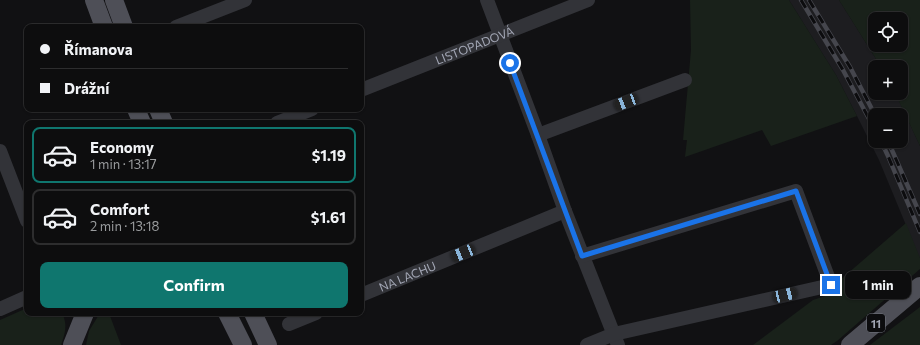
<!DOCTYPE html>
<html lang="en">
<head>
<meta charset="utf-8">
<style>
  body { margin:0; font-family:Commissioner,sans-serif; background:#161617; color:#f1f3f6; height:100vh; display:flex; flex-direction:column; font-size:15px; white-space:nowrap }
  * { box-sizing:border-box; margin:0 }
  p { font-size:13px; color:#9a9c9e }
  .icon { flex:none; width:22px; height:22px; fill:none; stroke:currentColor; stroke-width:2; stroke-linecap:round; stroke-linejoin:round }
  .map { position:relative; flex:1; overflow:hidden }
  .panel { position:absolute; left:24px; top:120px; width:340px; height:196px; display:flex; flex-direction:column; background:#0d0d0e; border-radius:8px; box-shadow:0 1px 3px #0004,0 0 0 1px #2d2d2e }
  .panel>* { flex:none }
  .top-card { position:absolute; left:24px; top:24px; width:340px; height:88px; border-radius:8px; box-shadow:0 1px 3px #0004,0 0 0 1px #2d2d2e; display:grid; align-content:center; height:88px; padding:0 16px; background:#0d0d0e }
  .tools { position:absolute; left:868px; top:12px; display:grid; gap:8px }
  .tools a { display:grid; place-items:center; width:40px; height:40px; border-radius:8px; background:#0d0d0e; box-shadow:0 1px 3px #0004,0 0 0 1px #2d2d2e; font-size:20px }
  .end { position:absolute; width:18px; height:18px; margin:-9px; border:5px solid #1a73e8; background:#fff; box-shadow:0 0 0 2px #fff }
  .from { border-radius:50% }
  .bubble { position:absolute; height:28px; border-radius:8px; background:#0d0d0e; box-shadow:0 1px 3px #0004,0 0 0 1px #2d2d2e; font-size:13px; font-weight:700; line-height:28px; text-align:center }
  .car { position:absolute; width:12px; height:24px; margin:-12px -6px; border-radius:5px; box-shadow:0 0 3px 1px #0007; background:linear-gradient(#222 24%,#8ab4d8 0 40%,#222 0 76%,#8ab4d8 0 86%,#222 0) }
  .top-card b { display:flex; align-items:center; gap:14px; height:38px; font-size:15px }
  .top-card b+b { border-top:1px solid #2d2d2e }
  .top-card i { width:10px; height:10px; background:#f1f3f6 }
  ul { padding:7px 0 0; list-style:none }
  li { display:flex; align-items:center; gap:12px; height:56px; margin:0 8px 6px; padding:0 8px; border:2px solid #2d2d2e; border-radius:8px }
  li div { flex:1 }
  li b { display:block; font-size:15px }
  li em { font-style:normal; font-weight:700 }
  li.active { border-color:#0f766e }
  li>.icon { width:36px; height:36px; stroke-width:1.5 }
  .primary-button { display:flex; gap:8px; margin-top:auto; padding:8px 16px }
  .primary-button a { flex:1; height:46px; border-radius:8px; background:#0f766e; color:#fff; font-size:16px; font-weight:700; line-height:46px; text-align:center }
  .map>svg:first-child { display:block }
</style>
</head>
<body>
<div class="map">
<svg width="920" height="345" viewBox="0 0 920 345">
  <rect width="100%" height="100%" fill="#111113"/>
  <!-- built -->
  <path fill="#1d1d20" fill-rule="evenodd" d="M789,0H839L881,67H875V93H895L900,103L920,146V259L879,160L857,116L836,75ZM875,115H901V141H875Z"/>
  <!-- green -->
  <g fill="#19211a" fill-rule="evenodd">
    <polygon points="690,0 789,0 836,75 857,116 771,146 762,130 685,157 687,140 683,140 691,50"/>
    <path d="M839,0H920V146L895,93H901V67H881ZM875,19H901V45H875Z"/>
    <polygon points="906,223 920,258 920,269 837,341 831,345 753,345 813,300 831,294 839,281"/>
    <polygon points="920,307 920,345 870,345"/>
    <path d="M27,308V313H62C68,325 65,333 61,345H0V320Z"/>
    <polygon points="100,313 112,313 110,316 121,345 86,345 89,331"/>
  </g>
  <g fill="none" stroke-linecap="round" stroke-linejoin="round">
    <!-- minor -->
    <g stroke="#323338" stroke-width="14">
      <polyline points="487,0 538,135 565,211 618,345"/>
      <polyline points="176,27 245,0"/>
      <path id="s1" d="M361,90L588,0"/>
      <polyline points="277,123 312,109"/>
      <polyline points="538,135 685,80"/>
      <polyline points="0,151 27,221"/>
      <polyline points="582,256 796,191 831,285 614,334 587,345"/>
      <path id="s2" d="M361,295L565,211"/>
      <polyline points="0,309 27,297"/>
      <polyline points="289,324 316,313"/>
    </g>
    <!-- major -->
    <g stroke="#4e4f57" stroke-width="18">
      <polyline points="94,0 104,27"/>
      <polyline points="114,0 124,27"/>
      <polyline points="136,109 142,123"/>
      <polyline points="158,109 164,123"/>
      <polyline points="227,313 243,345"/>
      <polyline points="253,313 268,345"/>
      <polyline points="72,345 85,313"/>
      <polyline points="850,345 920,286"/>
    </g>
    <defs>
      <g id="rail">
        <polyline points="801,0 843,70 875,130"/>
        <polyline points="809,0 850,67 875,115"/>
        <polyline points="881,141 888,156 920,232"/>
        <polyline points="888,141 920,214"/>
      </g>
    </defs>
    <!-- rail casing -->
    <use href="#rail" stroke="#45464d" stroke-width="4.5"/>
    <!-- rail -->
    <use href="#rail" stroke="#0c0c0e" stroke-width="3" stroke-dasharray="9" stroke-linecap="butt"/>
  </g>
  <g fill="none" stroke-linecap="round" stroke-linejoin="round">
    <!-- route -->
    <polyline stroke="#1a73e8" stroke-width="5" points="510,63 582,256 796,191 831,285"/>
  </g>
  <g text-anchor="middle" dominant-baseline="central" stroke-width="3.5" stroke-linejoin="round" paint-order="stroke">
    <!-- shield labels -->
    <rect fill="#0c0c0e" stroke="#757882" stroke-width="1" x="867" y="314" width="18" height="18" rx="3"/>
    <g font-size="11" font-weight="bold" fill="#a2a6b4">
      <text x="876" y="323">11</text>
    </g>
    <!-- street labels -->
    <g font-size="12" fill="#a2a6b4" stroke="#0c0c0e">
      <text stroke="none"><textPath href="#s1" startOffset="122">LISTOPADOVÁ</textPath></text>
      <text stroke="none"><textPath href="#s2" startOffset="50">NA LACHU</textPath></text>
    </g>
  </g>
</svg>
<div class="tools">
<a><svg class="icon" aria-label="locate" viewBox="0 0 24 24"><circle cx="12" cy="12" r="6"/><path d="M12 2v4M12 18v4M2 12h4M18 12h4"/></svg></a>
<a>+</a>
<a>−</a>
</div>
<i class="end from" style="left:510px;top:63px"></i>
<i class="end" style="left:831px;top:285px"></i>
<div class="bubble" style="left:845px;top:271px;width:66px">1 min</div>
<i class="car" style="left:626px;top:102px;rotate:249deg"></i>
<i class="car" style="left:463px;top:253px;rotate:248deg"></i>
<i class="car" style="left:785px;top:295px;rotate:77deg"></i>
<div class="top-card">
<b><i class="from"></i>Římanova</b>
<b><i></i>Drážní</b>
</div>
<section class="panel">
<ul>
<li class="active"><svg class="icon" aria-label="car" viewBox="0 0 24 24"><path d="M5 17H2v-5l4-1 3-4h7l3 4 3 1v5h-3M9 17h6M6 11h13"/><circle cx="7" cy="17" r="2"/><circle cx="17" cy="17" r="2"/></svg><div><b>Economy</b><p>1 min · 13:17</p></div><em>$1.19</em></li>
<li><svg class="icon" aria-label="car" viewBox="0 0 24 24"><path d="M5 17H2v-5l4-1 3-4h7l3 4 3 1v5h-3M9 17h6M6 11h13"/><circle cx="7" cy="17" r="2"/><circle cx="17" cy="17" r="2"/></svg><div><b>Comfort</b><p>2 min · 13:18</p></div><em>$1.61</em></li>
</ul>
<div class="primary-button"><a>Confirm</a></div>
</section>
</div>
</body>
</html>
